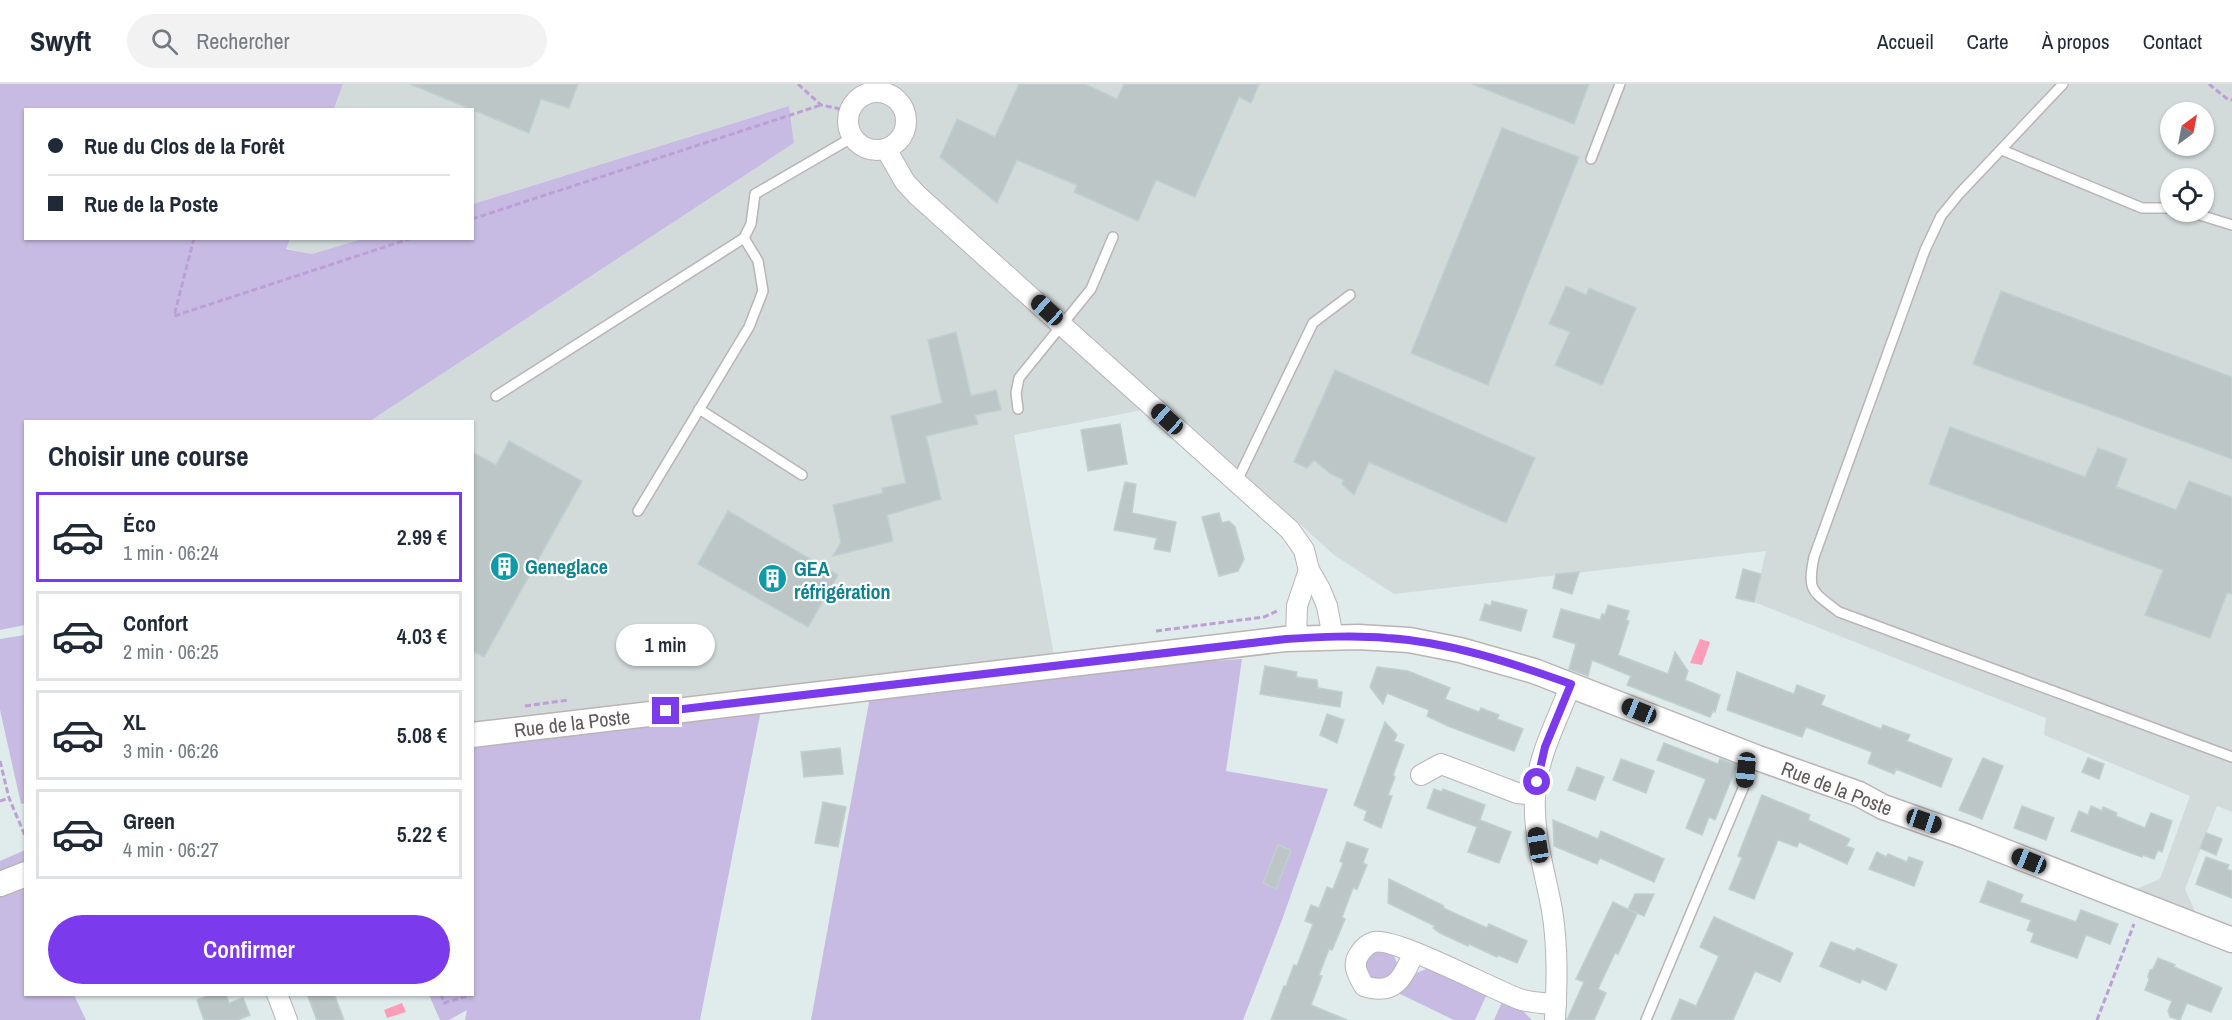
<!DOCTYPE html>
<html lang="fr">
<head>
<meta charset="utf-8">
<style>
  body { margin:0; font-family:"Archivo Narrow",sans-serif; background:#f2f2f3; color:#1f2937; height:100vh; display:flex; flex-direction:column; font-size:22px; white-space:nowrap }
  * { box-sizing:border-box; margin:0 }
  p { font-size:20px; color:#747a83 }
  .icon { flex:none; width:33px; height:33px; fill:none; stroke:currentColor; stroke-width:2; stroke-linecap:round; stroke-linejoin:round }
  .map { position:relative; flex:1; overflow:hidden }
  .drawer { position:absolute; left:24px; top:336px; width:450px; height:576px; display:flex; flex-direction:column; background:#fff; border-radius:0px; box-shadow:0 2px 4px #0004 }
  .drawer>* { flex:none }
  .guide { position:absolute; left:24px; top:24px; width:450px; height:132px; border-radius:0px; box-shadow:0 2px 4px #0004; display:grid; align-content:center; height:132px; padding:0 24px; background:#fff }
  .needle { width:39px; rotate:32deg }
  .fabs { position:absolute; left:2160px; top:18px; display:grid; gap:12px }
  .fabs a { display:grid; place-items:center; width:54px; height:54px; border-radius:50%; background:#fff; box-shadow:0 2px 4px #0004; font-size:30px }
  .end { position:absolute; width:27px; height:27px; margin:-14px; border:8px solid #7c3aed; background:#fff; box-shadow:0 0 0 3px #fff }
  .from { border-radius:50% }
  .bubble { position:absolute; height:42px; border-radius:21px; background:#fff; box-shadow:0 2px 4px #0004; font-size:20px; font-weight:600; line-height:42px; text-align:center }
  .car { position:absolute; width:18px; height:36px; margin:-18px -9px; border-radius:8px; box-shadow:0 0 4px 2px #0007; background:linear-gradient(#222 24%,#8ab4d8 0 40%,#222 0 76%,#8ab4d8 0 86%,#222 0) }
  .guide b { display:flex; align-items:center; gap:21px; height:57px; font-size:22px }
  .guide b+b { border-top:2px solid #e0e1e3 }
  .guide i { width:15px; height:15px; background:#1f2937 }
  ul { padding:0; list-style:none }
  li { display:flex; align-items:center; gap:18px; height:90px; margin:0 12px 9px; padding:0 12px; border:3px solid #e0e1e3; border-radius:0px }
  li div { flex:1 }
  li b { display:block; font-size:22px }
  li em { font-style:normal; font-weight:600 }
  li.active { border-color:#7c3aed }
  li>.icon { width:54px; height:54px; stroke-width:1.5 }
  h2 { padding:0 24px; font-size:27px; line-height:72px }
  .cta { display:flex; gap:12px; margin-top:auto; padding:12px 24px }
  .cta a { flex:1; height:69px; border-radius:36px; background:#7c3aed; color:#fff; font-size:24px; font-weight:600; line-height:69px; text-align:center }
  header { display:flex; align-items:center; gap:36px; box-sizing:border-box; height:84px; padding:0 30px; background:#fff; border-bottom:2px solid #e0e1e3 }
  header strong { font-size:28px }
  nav { display:flex; gap:33px; margin-inline-start:auto; font-size:21px }
  .search { width:420px; height:54px; background:#f2f2f3; display:flex; align-items:center; gap:15px; box-sizing:border-box; padding:0 21px; border-radius:33px; color:#747a83; font-size:22px }
  .map>svg:first-child { display:block }
</style>
</head>
<body>
<header>
<strong>Swyft</strong>
<div class="search"><svg class="icon" aria-label="search" viewBox="0 0 24 24"><circle cx="10" cy="10" r="6"/><path d="M15 15l6 6"/></svg>Rechercher</div>
<nav><a>Accueil</a><a>Carte</a><a>À propos</a><a>Contact</a></nav>
</header>
<div class="map">
<svg width="2232" height="936" viewBox="0 0 2232 936">
  <rect width="100%" height="100%" fill="#e0ebec"/>
  <!-- industrial -->
  <g fill="#d2dada" fill-rule="evenodd">
    <path d="M343,0H2232V728L2217,722L2185,805L2196,830L2134,806L2160,795L2190,712L2044,651L2046,634L1754,518L1766,467L1394,510L1334,471L1168,321L1014,351L1057,588L473,660L472,338L370,337L794,59L789,22L473,120L472,26H334ZM2170,28H2204V62H2170ZM2170,94H2204V128H2170Z"/>
    <polygon points="290,155 362,155 312,170 286,164"/>
  </g>
  <!-- green -->
  <g fill="#c7bbe4">
    <polygon points="0,0 343,0 334,25 26,26 26,154 290,155 286,165 312,170 362,155 472,154 473,120 789,22 794,59 370,337 26,338 25,541 0,546"/>
    <polygon points="25,551 26,719 21,720 0,626 0,555"/>
    <polygon points="1242,575 1226,687 1328,705 1282,836 1243,936 811,936 870,613 1057,588"/>
    <polygon points="761,626 700,936 465,936 467,926 449,936 440,936 429,911 472,910 473,660"/>
    <polygon points="25,766 26,910 74,911 86,936 0,936 0,777"/>
    <polygon points="1372,866 1393,870 1398,881 1389,897 1367,894 1364,873"/>
    <polygon points="1426,885 1433,886 1487,910 1475,936 1454,936 1396,908 1412,891"/>
    <polygon points="1502,918 1522,926 1532,936 1494,936"/>
  </g>
  <!-- water -->
  <g fill="#ff9db8">
    <polygon points="1700,555 1710,558 1702,581 1690,579"/>
    <polygon points="402,919 406,928 387,934 384,926"/>
  </g>
  <!-- building -->
  <g fill="#bcc6c7" stroke="#bed0d0" stroke-width="1.5">
    <polygon points="410,0 578,0 569,24 541,15 529,49"/>
    <polygon points="1019,0 1085,0 1117,15 1124,0 1259,0 1251,19 1239,13 1195,113 1156,96 1138,137 1074,108 1077,101 1017,76 997,119 940,73 957,35 995,53"/>
    <polygon points="1472,0 1589,0 1574,40"/>
    <polygon points="1502,44 1579,73 1488,301 1411,269"/>
    <polygon points="1566,202 1586,211 1589,204 1636,224 1602,301 1555,281 1570,248 1549,240"/>
    <polygon points="2001,207 2232,293 2232,375 1973,280"/>
    <polygon points="956,248 971,312 996,306 1001,326 975,331 978,340 926,352 941,415 887,431 893,457 833,472 841,458 833,421 883,409 882,404 906,399 891,332 942,319 928,256"/>
    <polygon points="1335,286 1535,374 1506,439 1369,378 1354,411 1342,400 1344,396 1331,390 1314,376 1307,384 1294,378"/>
    <polygon points="1120,340 1127,380 1088,387 1081,346"/>
    <polygon points="1950,343 2085,393 2098,364 2127,375 2116,403 2176,426 2189,397 2232,413 2232,510 2227,509 2210,554 2145,531 2163,486 1929,400"/>
    <polygon points="509,357 582,397 484,573 472,567 472,368 496,381"/>
    <polygon points="1125,398 1136,400 1132,429 1176,438 1170,468 1154,465 1157,454 1114,446"/>
    <polygon points="728,427 838,491 808,543 698,480"/>
    <polygon points="1219,429 1222,439 1229,437 1235,443 1244,475 1238,487 1219,492 1202,433"/>
    <polygon points="1743,485 1761,490 1754,518 1736,514"/>
    <polygon points="1579,488 1572,510 1553,504 1556,490"/>
    <polygon points="1492,517 1527,526 1521,547 1480,536 1485,520 1491,522"/>
    <polygon points="1608,521 1629,527 1626,536 1629,537 1618,571 1668,590 1675,568 1688,587 1685,596 1720,611 1715,628 1713,627 1710,633 1627,601 1631,592 1592,576 1588,592 1569,585 1576,560 1553,553 1561,525 1600,536 1602,530 1605,531"/>
    <polygon points="1265,582 1297,588 1296,593 1317,596 1318,604 1342,608 1340,623 1260,610"/>
    <polygon points="1377,583 1408,587 1450,604 1445,615 1479,628 1481,624 1499,631 1497,635 1523,645 1514,667 1448,642 1427,632 1429,626 1387,609 1383,620 1370,603"/>
    <polygon points="1737,588 1794,610 1797,601 1825,612 1821,621 1881,645 1883,641 1910,651 1907,657 1952,675 1941,703 1896,685 1894,690 1868,679 1872,668 1806,643 1802,653 1727,626"/>
    <polygon points="1327,630 1344,636 1337,659 1320,651"/>
    <polygon points="1385,638 1397,651 1394,657 1404,661 1393,691 1395,693 1388,711 1392,712 1381,744 1364,736 1367,727 1354,721"/>
    <polygon points="1664,659 1718,680 1720,675 1737,681 1715,736 1709,733 1702,751 1686,744 1706,695 1657,676"/>
    <polygon points="840,664 843,690 804,693 801,668"/>
    <polygon points="1983,674 2003,682 1982,735 1959,726"/>
    <polygon points="2088,674 2104,680 2099,695 2082,688"/>
    <polygon points="1621,675 1654,687 1646,709 1613,696"/>
    <polygon points="1577,683 1604,693 1595,716 1568,706"/>
    <polygon points="1434,705 1442,708 1443,705 1485,721 1480,736 1511,748 1499,779 1468,768 1477,743 1427,724"/>
    <polygon points="1762,711 1810,731 1808,736 1850,755 1846,762 1854,765 1847,780 1799,758 1797,763 1778,756 1754,815 1729,805 1742,774 1738,772"/>
    <polygon points="823,718 846,723 838,763 815,759"/>
    <polygon points="2022,722 2054,734 2046,756 2014,744"/>
    <polygon points="2091,722 2102,727 2103,723 2117,729 2116,732 2145,744 2151,729 2172,737 2162,768 2158,766 2154,775 2143,771 2142,773 2071,747 2079,727 2088,731"/>
    <polygon points="1553,736 1598,755 1601,747 1664,775 1654,798 1600,774 1597,780 1554,762"/>
    <polygon points="2206,749 2222,755 2216,771 2200,764"/>
    <polygon points="1347,758 1368,765 1363,779 1367,781 1357,805 1353,804 1342,833 1345,835 1332,866 1329,865 1319,891 1322,892 1311,921 1347,936 1271,936 1284,902 1286,902 1294,881 1297,882 1310,848 1313,840 1305,837 1311,821 1319,824 1327,803 1333,805 1343,779 1340,777"/>
    <polygon points="1278,761 1291,766 1276,805 1263,799"/>
    <polygon points="1877,768 1886,773 1888,770 1907,778 1909,773 1923,778 1914,802 1869,785"/>
    <polygon points="2206,773 2229,781 2227,785 2232,787 2232,814 2196,800"/>
    <polygon points="1389,795 1444,822 1443,824 1487,844 1489,840 1527,857 1517,879 1498,871 1497,873 1469,860 1468,862 1440,849 1433,844 1435,842 1388,819"/>
    <polygon points="1988,797 2023,811 2020,818 2076,838 2081,826 2118,840 2110,860 2086,851 2077,874 2031,858 2034,849 2027,846 2031,836 1980,818"/>
    <polygon points="1635,810 1654,810 1644,832 1628,825"/>
    <polygon points="1613,818 1637,830 1618,870 1615,869 1598,905 1606,909 1594,936 1567,936 1584,898 1576,895"/>
    <polygon points="1714,833 1793,869 1780,898 1755,887 1733,936 1671,936 1680,915 1696,922 1719,872 1700,863"/>
    <polygon points="1831,858 1852,866 1855,867 1857,864 1897,881 1886,906 1862,895 1860,899 1820,882"/>
    <polygon points="2158,874 2175,881 2174,883 2222,904 2211,928 2187,919 2180,936 2170,933 2168,927 2172,917 2145,906 2149,896 2148,892 2150,886 2153,885"/>
    <polygon points="212,910 226,910 229,919 243,914 250,931 238,936 204,936 197,916"/>
    <polygon points="307,910 334,910 344,936 317,936"/>
  </g>
  <g fill="none" stroke-linecap="round" stroke-linejoin="round">
    <defs>
      <g id="service">
        <path d="M2063,0L1959,110L1941,132L1925,166L1814,473C1807,508 1812,507 1839,528L2232,673"/>
        <polyline points="2002,66 2142,124 2170,124"/>
        <polyline points="1591,75 1620,0"/>
        <polyline points="2190,128 2232,141"/>
        <polyline points="496,312 744,154 751,140 755,110 853,53"/>
        <polyline points="699,325 802,391"/>
        <polyline points="1018,325 1016,309 1019,294 1091,205 1113,153"/>
        <polyline points="1237,397 1313,239 1350,211"/>
        <polyline points="638,427 749,243 763,207 758,177 744,154"/>
        <polyline points="1646,936 1744,702 1747,672"/>
      </g>
      <g id="minor">
        <circle cx="877" cy="37" r="29"/>
        <polyline points="886,65 905,98 917,111 1290,446 1304,466 1309,486 1320,505 1327,522 1333,553"/>
        <polyline points="1296,554 1297,522 1309,486"/>
        <polyline points="1421,691 1441,680 1517,709 1535,711"/>
        <path d="M1414,868C1403,894 1395,912 1364,902C1358,891 1351,881 1360,869C1364,864 1367,860 1374,858C1395,853 1492,905 1519,915C1530,919 1544,919 1556,920"/>
        <polyline points="277,910 287,936"/>
        <path d="M1555,936C1557,899 1558,863 1552,826C1545,788 1533,752 1535,713C1537,672 1557,638 1571,600"/>
      </g>
      <g id="tertiary">
        <polyline points="472,651 1285,555 1358,553 1409,556 1460,566 1534,587 1758,674 1859,710 1883,723 1965,752 2232,856"/>
        <polyline points="0,800 26,790"/>
      </g>
    </defs>
    <!-- service casing -->
    <use href="#service" stroke="#bbb3b4" stroke-width="12"/>
    <!-- minor casing -->
    <use href="#minor" stroke="#bbb3b4" stroke-width="22"/>
    <!-- tertiary casing -->
    <use href="#tertiary" stroke="#bbb3b4" stroke-width="27"/>
    <!-- path -->
    <g stroke="#bd9fd6" stroke-width="3" stroke-dasharray="6 3" stroke-linecap="butt">
      <polyline points="798,0 821,21 850,27"/>
      <polyline points="2209,0 2226,14 2232,16"/>
      <polyline points="472,135 821,21"/>
      <polyline points="194,154 174,232 412,154"/>
      <polyline points="1156,547 1264,533 1279,526"/>
      <polyline points="525,622 569,616"/>
      <polyline points="0,677 9,714 26,754"/>
      <polyline points="0,717 9,714"/>
      <polyline points="441,910 444,919 471,911"/>
      <polyline points="2097,936 2134,840"/>
    </g>
    <!-- service -->
    <use href="#service" stroke="#fff" stroke-width="9"/>
    <!-- minor -->
    <use href="#minor" stroke="#fff" stroke-width="20"/>
    <!-- tertiary -->
    <use href="#tertiary" stroke="#fff" stroke-width="24"/>
  </g>
  <g fill="none" stroke-linecap="round" stroke-linejoin="round">
    <!-- route -->
    <path stroke="#7c3aed" stroke-width="8" d="M666,627L1286,555C1319,553 1354,551 1387,554C1450,558 1512,579 1571,600L1545,663L1537,698"/>
  </g>
  <!-- icons -->
  <defs>
    <symbol id="building-disc" viewBox="-11 -11 22 22"><circle r="9.5" fill="#0f9aa8" stroke="#fff"/><path d="M-4-6H4V6H1V3H-1V6H-4ZM-2.5-4.3h1.7v1.8h-1.7ZM.8-4.3h1.7v1.8H.8ZM-2.5-1h1.7V.8h-1.7ZM.8-1h1.7V.8H.8Z" fill="#fff"/></symbol>
  </defs>
  <g fill-rule="evenodd">
    <use href="#building-disc" x="488" y="466" width="33" height="33"/>
    <use href="#building-disc" x="756" y="478" width="33" height="33"/>
  </g>
  <g text-anchor="middle" dominant-baseline="central" stroke-width="4.5" stroke-linejoin="round" paint-order="stroke">
    <!-- culture labels -->
    <g font-size="20" font-weight="bold" fill="#0d838f" stroke="#fff" text-anchor="start">
      <text x="525" y="482">Geneglace</text>
      <text x="794" y="484">GEA<tspan x="794" dy="23">réfrigération</tspan></text>
    </g>
    <!-- street labels -->
    <g font-size="20" fill="#61595a" stroke="#fff">
      <text transform="translate(572 639) rotate(-7)">Rue de la Poste</text>
      <text transform="translate(1837 704) rotate(21)">Rue de la Poste</text>
    </g>
  </g>
</svg>
<div class="fabs">
<a><svg class="needle" viewBox="-14 -14 28 28"><path d="M0-13l5 13h-10z" fill="#e53935"/><path d="M0 13l5-13h-10z" fill="#747a83"/></svg></a>
<a><svg class="icon" aria-label="locate" viewBox="0 0 24 24"><circle cx="12" cy="12" r="6"/><path d="M12 2v4M12 18v4M2 12h4M18 12h4"/></svg></a>
</div>
<i class="end from" style="left:1537px;top:698px"></i>
<i class="end" style="left:666px;top:627px"></i>
<div class="bubble" style="left:616px;top:540px;width:99px">1 min</div>
<i class="car" style="left:1047px;top:226px;rotate:312deg"></i>
<i class="car" style="left:1167px;top:335px;rotate:312deg"></i>
<i class="car" style="left:1639px;top:627px;rotate:292deg"></i>
<i class="car" style="left:1746px;top:686px;rotate:186deg"></i>
<i class="car" style="left:1924px;top:737px;rotate:109deg"></i>
<i class="car" style="left:1538px;top:761px;rotate:351deg"></i>
<i class="car" style="left:2029px;top:777px;rotate:292deg"></i>
<div class="guide">
<b><i class="from"></i>Rue du Clos de la Forêt</b>
<b><i></i>Rue de la Poste</b>
</div>
<section class="drawer">
<h2>Choisir une course</h2>
<ul>
<li class="active"><svg class="icon" aria-label="car" viewBox="0 0 24 24"><path d="M5 17H2v-5l4-1 3-4h7l3 4 3 1v5h-3M9 17h6M6 11h13"/><circle cx="7" cy="17" r="2"/><circle cx="17" cy="17" r="2"/></svg><div><b>Éco</b><p>1 min · 06:24</p></div><em>2.99 €</em></li>
<li><svg class="icon" aria-label="car" viewBox="0 0 24 24"><path d="M5 17H2v-5l4-1 3-4h7l3 4 3 1v5h-3M9 17h6M6 11h13"/><circle cx="7" cy="17" r="2"/><circle cx="17" cy="17" r="2"/></svg><div><b>Confort</b><p>2 min · 06:25</p></div><em>4.03 €</em></li>
<li><svg class="icon" aria-label="car" viewBox="0 0 24 24"><path d="M5 17H2v-5l4-1 3-4h7l3 4 3 1v5h-3M9 17h6M6 11h13"/><circle cx="7" cy="17" r="2"/><circle cx="17" cy="17" r="2"/></svg><div><b>XL</b><p>3 min · 06:26</p></div><em>5.08 €</em></li>
<li><svg class="icon" aria-label="car" viewBox="0 0 24 24"><path d="M5 17H2v-5l4-1 3-4h7l3 4 3 1v5h-3M9 17h6M6 11h13"/><circle cx="7" cy="17" r="2"/><circle cx="17" cy="17" r="2"/></svg><div><b>Green</b><p>4 min · 06:27</p></div><em>5.22 €</em></li>
</ul>
<div class="cta"><a>Confirmer</a></div>
</section>
</div>
</body>
</html>
